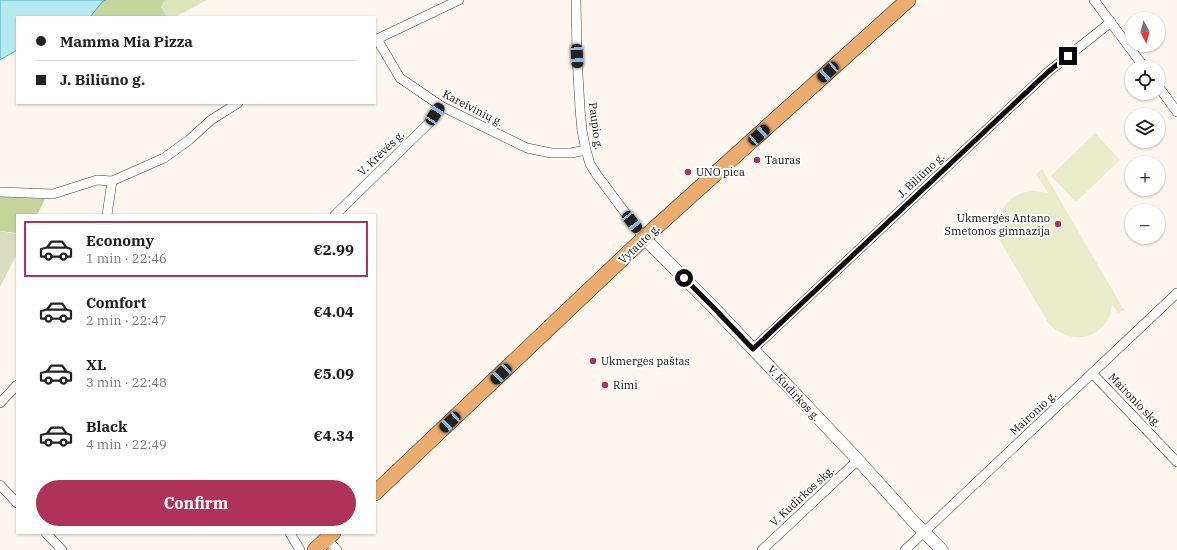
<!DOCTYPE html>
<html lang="en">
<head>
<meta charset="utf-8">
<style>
  body { margin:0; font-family:"IBM Plex Serif",serif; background:#f6f6f6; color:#222; height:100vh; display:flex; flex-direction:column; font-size:15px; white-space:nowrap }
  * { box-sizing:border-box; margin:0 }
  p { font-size:13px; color:#767676 }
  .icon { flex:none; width:22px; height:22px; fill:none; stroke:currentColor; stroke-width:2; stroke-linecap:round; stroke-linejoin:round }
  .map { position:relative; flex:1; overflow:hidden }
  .panel { position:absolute; left:16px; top:214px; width:360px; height:320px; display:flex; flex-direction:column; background:#fff; border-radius:0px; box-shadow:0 1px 3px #0004 }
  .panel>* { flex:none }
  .guide { position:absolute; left:16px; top:16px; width:360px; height:88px; border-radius:0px; box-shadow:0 1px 3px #0004; display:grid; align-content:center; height:88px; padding:0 20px; background:#fff }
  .needle { width:26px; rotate:173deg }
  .controls { position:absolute; left:1125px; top:12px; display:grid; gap:8px }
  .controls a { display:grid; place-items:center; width:40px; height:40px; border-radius:50%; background:#fff; box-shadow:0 1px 3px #0004; font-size:20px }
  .end { position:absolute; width:18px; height:18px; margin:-9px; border:5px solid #0c0c0c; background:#fff; box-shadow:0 0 0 2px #fff }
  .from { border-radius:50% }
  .car { position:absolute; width:12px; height:24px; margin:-12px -6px; border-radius:5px; box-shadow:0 0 3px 1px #0007; background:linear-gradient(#222 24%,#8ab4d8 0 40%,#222 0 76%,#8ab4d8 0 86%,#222 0) }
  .guide b { display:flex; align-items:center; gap:14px; height:38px; font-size:15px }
  .guide b+b { border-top:1px solid #e0e0e0 }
  .guide i { width:10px; height:10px; background:#222 }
  ul { padding:7px 0 0; list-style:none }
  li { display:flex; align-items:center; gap:12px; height:56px; margin:0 8px 6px; padding:0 12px; border:2px solid transparent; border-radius:0px }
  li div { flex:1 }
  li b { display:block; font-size:15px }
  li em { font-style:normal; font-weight:700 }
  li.selected { border-color:#af325a }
  li>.icon { width:36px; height:36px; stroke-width:1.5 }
  .action { display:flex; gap:8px; margin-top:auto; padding:8px 20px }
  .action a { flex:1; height:46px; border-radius:24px; background:#af325a; color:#fff; font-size:16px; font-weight:700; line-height:46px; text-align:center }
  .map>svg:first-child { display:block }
</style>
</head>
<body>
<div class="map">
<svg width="1177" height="550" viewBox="0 0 1177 550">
  <rect width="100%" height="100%" fill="#fdf6ee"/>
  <!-- green -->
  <polygon fill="#dbe4ba" points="166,0 207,0 175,17 167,17 161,7 164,1"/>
  <!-- forest -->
  <g fill="#c4d49b">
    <polygon points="106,0 166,0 164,1 161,7 167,17 90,17 103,1"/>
    <polygon points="0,197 45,199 37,215 17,215 17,233 0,231"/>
  </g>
  <!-- cemetery -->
  <polygon fill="#dbddc1" points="0,231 17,234 17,254 0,287"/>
  <!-- pitch -->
  <g fill="#eaeccb">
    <polygon points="1095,133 1120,160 1076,202 1051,176"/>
    <path d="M1042,169L1124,310L1118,313L1112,304C1111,310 1111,315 1108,319C1094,343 1067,342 1049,324L999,239C994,216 1006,193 1032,191C1037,191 1042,192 1048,193L1036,174Z"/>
  </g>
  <!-- water -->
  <polygon fill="#b7eaf0" stroke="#45b0c0" points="0,0 106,0 103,1 90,17 17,17 17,50 0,60"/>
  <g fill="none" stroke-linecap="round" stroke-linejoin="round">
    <defs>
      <g id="minor">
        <polyline points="576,0 577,56 580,109 582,131 586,150 590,164 597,175 644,238"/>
        <polyline points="1094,0 1144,67"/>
        <polyline points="377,39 400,78 441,106 527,148 551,153 571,153 586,150"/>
        <polyline points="375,40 459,0"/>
        <polyline points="1158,86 1177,112"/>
        <polyline points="0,192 53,194 97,180 112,181 164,158 189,140 211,120 238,103"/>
        <polyline points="107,215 112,181"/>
        <polyline points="335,215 430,122 441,106"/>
        <polyline points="753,349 1048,72 1111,22"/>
        <polyline points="1092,373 1177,462"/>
        <polyline points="0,403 17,385"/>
        <polyline points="0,485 17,503"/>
        <polyline points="46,533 62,550"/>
        <polyline points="290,533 300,550"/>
        <polyline points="327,539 337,550"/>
        <polyline points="762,550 858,460"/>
        <polyline points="905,550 1177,293"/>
      </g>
      <polyline id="tertiary" points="644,238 713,307 858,460 914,522 942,550"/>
      <g id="primary">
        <polyline points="375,493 644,238 908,0"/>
        <polyline points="315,550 333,533"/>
      </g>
    </defs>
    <!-- minor casing -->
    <use href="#minor" stroke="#3f3f3f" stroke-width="10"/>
    <!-- tertiary casing -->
    <use href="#tertiary" stroke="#3f3f3f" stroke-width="13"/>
    <!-- primary casing -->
    <use href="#primary" stroke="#1d1d1d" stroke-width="16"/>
    <!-- minor -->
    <use href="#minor" stroke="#fff" stroke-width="9"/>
    <!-- tertiary -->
    <use href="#tertiary" stroke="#fff" stroke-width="12"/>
    <!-- primary -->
    <use href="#primary" stroke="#ebac70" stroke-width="15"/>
  </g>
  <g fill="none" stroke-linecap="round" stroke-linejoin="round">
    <!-- route -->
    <polyline stroke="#0c0c0c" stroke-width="5" points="684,278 713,307 753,349 1048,72 1068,56"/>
  </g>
  <!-- markers -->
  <g fill="#af325a" stroke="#fff" stroke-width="1.5">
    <circle cx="757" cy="160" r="4"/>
    <circle cx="688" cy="172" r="4"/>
    <circle cx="1058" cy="224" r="4"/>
    <circle cx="593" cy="361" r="4"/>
    <circle cx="605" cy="385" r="4"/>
  </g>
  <g text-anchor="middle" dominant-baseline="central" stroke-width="4" stroke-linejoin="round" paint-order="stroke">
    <!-- street labels -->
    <g font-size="11" fill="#0c0c0c" stroke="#fff">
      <text transform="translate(473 108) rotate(27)">Kareivinių g.</text>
      <text transform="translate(596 126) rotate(82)">Paupio g.</text>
      <text transform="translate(381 153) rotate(-44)">V. Krėvės g.</text>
      <text transform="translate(921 175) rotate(-43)">J. Biliūno g.</text>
      <text transform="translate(639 244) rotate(-43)">Vytauto g.</text>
      <text transform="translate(794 393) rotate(47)">V. Kudirkos g.</text>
      <text transform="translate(1135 400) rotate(46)">Maironio skg.</text>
      <text transform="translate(1033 413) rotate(-43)">Maironio g.</text>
      <text transform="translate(802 496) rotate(-43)">V. Kudirkos skg.</text>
    </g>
    <!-- poi labels -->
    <g font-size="11" fill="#0c0c0c" stroke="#fff" text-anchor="start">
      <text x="765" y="160">Tauras</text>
      <text x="696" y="172">UNO pica</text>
      <text x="1050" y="218" text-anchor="end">Ukmergės Antano<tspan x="1050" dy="13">Smetonos gimnazija</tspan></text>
      <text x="601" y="361">Ukmergės paštas</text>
      <text x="613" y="385">Rimi</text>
    </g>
  </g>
</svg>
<div class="controls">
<a><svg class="needle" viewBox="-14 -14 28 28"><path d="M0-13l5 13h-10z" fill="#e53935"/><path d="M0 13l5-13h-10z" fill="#767676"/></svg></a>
<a><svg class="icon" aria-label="locate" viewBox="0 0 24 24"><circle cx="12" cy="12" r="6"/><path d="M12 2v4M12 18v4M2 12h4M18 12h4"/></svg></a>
<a><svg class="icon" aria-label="layers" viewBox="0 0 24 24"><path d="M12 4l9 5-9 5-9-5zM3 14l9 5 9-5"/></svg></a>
<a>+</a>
<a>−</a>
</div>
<i class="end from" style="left:684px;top:278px"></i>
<i class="end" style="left:1068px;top:56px"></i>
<i class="car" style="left:577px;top:56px;rotate:177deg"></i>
<i class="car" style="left:828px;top:72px;rotate:228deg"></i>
<i class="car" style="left:435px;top:114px;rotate:33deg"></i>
<i class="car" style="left:759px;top:135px;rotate:48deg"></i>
<i class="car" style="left:632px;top:222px;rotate:142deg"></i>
<i class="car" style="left:501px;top:374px;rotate:226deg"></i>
<i class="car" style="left:450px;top:422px;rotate:227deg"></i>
<div class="guide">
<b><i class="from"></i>Mamma Mia Pizza</b>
<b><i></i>J. Biliūno g.</b>
</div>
<section class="panel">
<ul>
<li class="selected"><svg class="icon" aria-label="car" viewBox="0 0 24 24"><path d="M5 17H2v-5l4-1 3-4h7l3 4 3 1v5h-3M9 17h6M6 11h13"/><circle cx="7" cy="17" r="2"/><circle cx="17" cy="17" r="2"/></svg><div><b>Economy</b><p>1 min · 22:46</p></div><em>€2.99</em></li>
<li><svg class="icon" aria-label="car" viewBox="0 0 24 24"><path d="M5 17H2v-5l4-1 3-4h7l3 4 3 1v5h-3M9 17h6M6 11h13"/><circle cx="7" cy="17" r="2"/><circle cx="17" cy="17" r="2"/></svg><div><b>Comfort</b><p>2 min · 22:47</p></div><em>€4.04</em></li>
<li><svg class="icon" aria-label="car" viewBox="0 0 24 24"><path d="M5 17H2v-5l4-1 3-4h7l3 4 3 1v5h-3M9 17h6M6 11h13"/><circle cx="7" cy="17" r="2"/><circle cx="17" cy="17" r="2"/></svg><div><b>XL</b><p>3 min · 22:48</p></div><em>€5.09</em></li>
<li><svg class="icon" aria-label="car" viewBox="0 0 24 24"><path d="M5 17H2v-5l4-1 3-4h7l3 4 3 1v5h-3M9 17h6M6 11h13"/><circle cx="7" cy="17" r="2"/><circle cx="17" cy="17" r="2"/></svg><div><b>Black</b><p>4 min · 22:49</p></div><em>€4.34</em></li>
</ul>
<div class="action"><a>Confirm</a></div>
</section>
</div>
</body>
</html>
